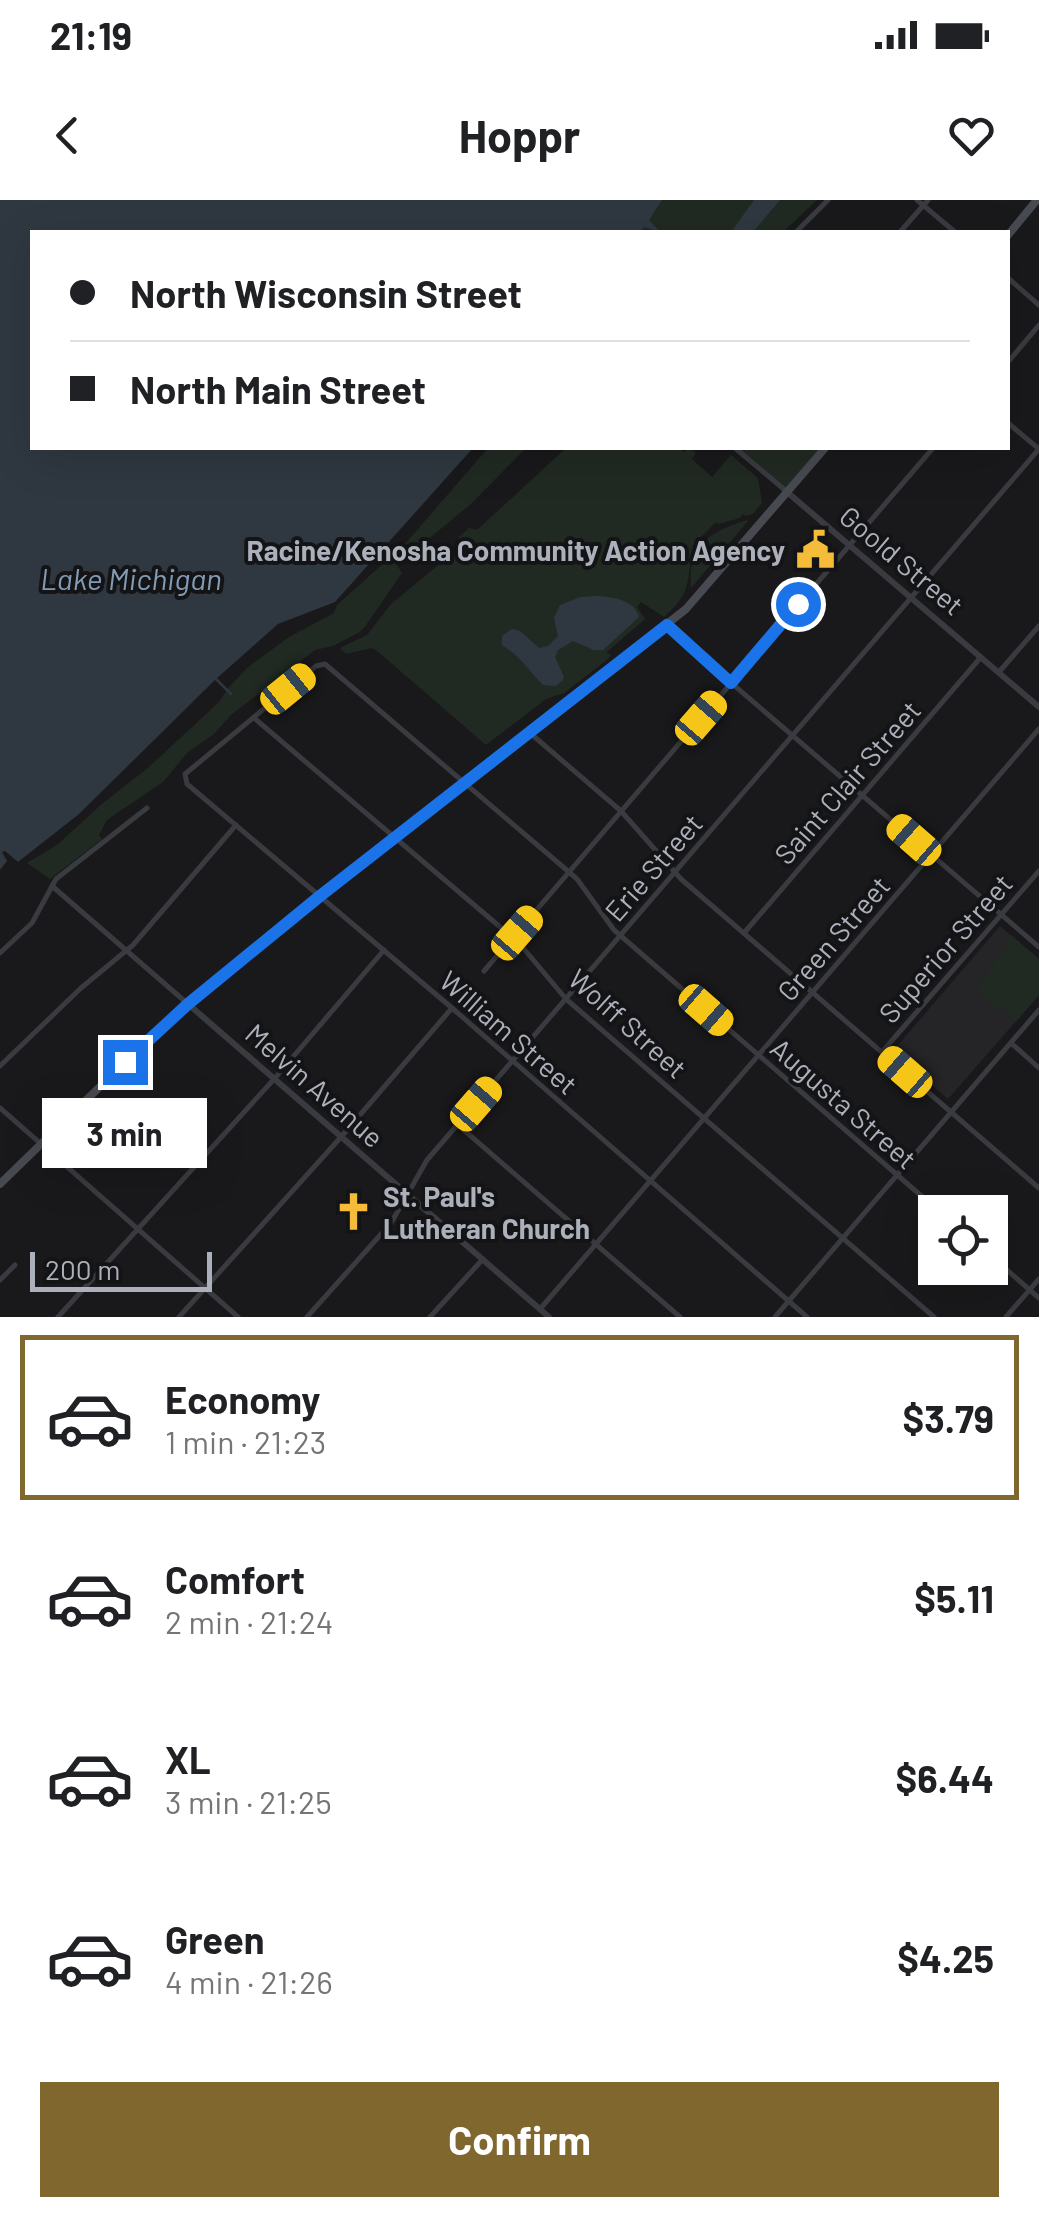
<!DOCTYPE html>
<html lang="en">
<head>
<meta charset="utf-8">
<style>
  body { margin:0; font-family:Barlow,sans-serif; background:#f2f2f2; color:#202124; height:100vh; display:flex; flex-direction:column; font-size:38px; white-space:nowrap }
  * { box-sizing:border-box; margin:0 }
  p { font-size:32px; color:#757577 }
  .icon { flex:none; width:55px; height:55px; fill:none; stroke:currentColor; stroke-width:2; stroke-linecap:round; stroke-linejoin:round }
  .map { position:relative; height:1117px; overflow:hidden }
  .sheet { display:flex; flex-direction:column; background:#fff; flex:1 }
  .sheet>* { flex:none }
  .guide { position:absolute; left:30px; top:30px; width:980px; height:220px; border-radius:0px; box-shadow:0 10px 40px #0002; display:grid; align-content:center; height:220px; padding:0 40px; background:#fff }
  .tools { position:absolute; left:918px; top:995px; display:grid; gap:20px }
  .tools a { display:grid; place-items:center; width:90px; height:90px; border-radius:0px; background:#fff; box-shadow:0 10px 40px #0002; font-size:50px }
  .scale { position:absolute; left:30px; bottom:25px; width:182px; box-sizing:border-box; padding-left:10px; border:5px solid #abb0bb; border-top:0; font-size:28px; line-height:35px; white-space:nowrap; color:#abb0bb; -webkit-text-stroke:8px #141416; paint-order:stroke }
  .end { position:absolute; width:45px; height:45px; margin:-22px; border:12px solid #1a73e8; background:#fff; box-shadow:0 0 0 5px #fff }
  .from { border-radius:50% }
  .bubble { position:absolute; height:70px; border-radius:0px; background:#fff; box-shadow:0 10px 40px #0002; font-size:32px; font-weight:700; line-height:70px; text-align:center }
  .car { position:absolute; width:30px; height:60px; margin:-30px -15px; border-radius:12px; box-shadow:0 0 8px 2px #0007; background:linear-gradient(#f5c518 24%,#345 0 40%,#f5c518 0 76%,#345 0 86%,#f5c518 0) }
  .guide b { display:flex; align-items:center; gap:35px; height:95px; font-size:38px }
  .guide b+b { border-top:2px solid #e0e0e0 }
  .guide i { width:25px; height:25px; background:#202124 }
  ul { padding:18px 0 0; list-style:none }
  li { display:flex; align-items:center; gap:30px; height:165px; margin:0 20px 15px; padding:0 20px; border:5px solid transparent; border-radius:0px }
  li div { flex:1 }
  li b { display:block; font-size:38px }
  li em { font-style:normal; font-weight:700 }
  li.active { border-color:#7f672d }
  li>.icon { width:90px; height:90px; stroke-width:1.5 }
  .cta { display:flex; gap:20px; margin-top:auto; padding:20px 40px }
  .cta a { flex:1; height:115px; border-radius:0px; background:#7f672d; color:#fff; font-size:40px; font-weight:700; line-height:115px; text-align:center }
  .status { display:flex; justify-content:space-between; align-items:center; height:70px; padding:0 50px; background:#fff; direction:ltr }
  .status svg { height:28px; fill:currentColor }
  header { display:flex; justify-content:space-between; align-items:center; height:130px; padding:0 40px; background:#fff; font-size:45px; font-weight:700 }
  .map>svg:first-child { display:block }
</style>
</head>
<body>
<div class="status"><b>21:19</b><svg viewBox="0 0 49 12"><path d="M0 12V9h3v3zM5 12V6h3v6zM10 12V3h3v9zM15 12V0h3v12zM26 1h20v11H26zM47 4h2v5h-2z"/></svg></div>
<header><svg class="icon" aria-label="back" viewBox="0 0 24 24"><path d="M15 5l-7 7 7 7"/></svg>Hoppr<svg class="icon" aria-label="heart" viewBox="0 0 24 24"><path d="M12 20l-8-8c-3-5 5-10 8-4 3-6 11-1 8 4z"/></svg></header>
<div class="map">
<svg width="1039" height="1117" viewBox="0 0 1039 1117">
  <rect width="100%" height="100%" fill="#19191b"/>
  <!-- built -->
  <polygon fill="#252528" points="1000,726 1039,759 1039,795 948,899 893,851"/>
  <!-- green -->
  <g fill="#212a22">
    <polygon points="662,0 817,0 783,32 640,32"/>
    <polygon points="488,248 526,248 472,303 397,365 402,373 364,428 358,433 333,446 315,450 231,515 214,534 188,552 163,582 107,620 99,635 102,639 50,679 27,663 57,645 103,603 149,567 219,502 229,487 247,468 289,437 334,413 337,405 405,344"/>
    <path d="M566,248H678L684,252L690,248L696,253L692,259L712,277L731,255L758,278L762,303L753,314L746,316L743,314L740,318L719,324L716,322L697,341V345C688,359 691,372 686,388C682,400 673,409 664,417L641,402L637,407L645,419L606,453L611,454L608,459L564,493L546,499L486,545L376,450L371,448L346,454L340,448L367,435L391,404L459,348L458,338L469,328L477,330Z"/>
    <polygon points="735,248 825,248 787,292"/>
    <path d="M747,320L748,321L691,388C687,345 709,332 747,320Z"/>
    <polygon points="1011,735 1039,759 1039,795 1016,822 975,787 1011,745 1006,740"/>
  </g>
  <!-- water -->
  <g fill="#2f3840">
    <polygon points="0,0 662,0 649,20 660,32 644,27 640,32 32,32 32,248 473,248 335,402 278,424 216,479 79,614 18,662 5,651 2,652 7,661 0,670"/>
    <polygon points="754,0 780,0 753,32 731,32"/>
    <path d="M597,396C613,397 635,400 639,417L603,450H594L573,441L558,450L555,457L564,477L562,481L556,486L543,485C528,470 521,457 502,445V436L512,429L520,431L539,448L548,446L558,436L554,418L560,405L581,397Z"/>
  </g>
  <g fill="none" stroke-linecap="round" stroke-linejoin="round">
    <!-- stream -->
    <polyline stroke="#2f3840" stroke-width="2.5" points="216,479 231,494"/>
    <!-- minor -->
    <g stroke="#3a3b40" stroke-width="5">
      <polyline points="917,0 955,32"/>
      <polyline points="796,32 828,0"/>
      <polyline points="900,32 928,0"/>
      <polyline points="1008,78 1039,105"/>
      <polyline points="1008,162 1039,125"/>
      <polyline points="1008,223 1039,249"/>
      <polyline points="735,248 786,291"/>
      <polyline points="667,425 673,433 1039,747"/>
      <polyline points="999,472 1039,426"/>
      <polyline points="254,518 519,743 566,799 934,1117"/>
      <polyline points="530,533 621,611 681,679 1039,988"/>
      <polyline points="52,686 188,804"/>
      <polyline points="744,733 981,457"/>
      <polyline points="0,753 32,723 56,679 147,608"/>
      <polyline points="484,771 933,248"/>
      <polyline points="1011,843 1039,868"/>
      <polyline points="882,852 1039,671"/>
      <polyline points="0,866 81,788 133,745 236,625"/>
      <polyline points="0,908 238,1117"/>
      <polyline points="458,925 680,1117"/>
      <polyline points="990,1055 1039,1098"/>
      <polyline points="0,1080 15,1065"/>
      <polyline points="540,1109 1039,529"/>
      <polyline points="58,1117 275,878 384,750"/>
      <polyline points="179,1117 341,937 452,808"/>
      <polyline points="307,1117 391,1023 427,960 1039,249"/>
      <polyline points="430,1117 483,1059"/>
      <polyline points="775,1117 1039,810"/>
      <polyline points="807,1117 452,808 187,584 185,574 316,466 325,464 569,672 577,679 614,730 940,1012"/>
      <polyline points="1006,1117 1039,1079"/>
    </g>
    <!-- tertiary -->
    <g stroke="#3a3b40" stroke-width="6">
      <polyline points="787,292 1039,507"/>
      <polyline points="188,804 549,1117"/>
    </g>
    <!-- secondary -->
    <g stroke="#484a51" stroke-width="8">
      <polyline points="1008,35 1037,0"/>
      <polyline points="0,984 153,835 188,804 320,697 686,409 825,248"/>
    </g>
  </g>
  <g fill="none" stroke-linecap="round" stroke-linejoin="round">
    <!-- route -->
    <polyline stroke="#1a73e8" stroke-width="12" points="125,862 188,804 320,696 667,425 731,483 798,404"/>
  </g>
  <!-- icons -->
  <defs>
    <symbol id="civic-bare" viewBox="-9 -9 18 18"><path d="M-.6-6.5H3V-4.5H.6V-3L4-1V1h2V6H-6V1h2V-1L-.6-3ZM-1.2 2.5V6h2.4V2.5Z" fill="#f4bc38" stroke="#141416" stroke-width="2.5" paint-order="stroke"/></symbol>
    <symbol id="church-bare" viewBox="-9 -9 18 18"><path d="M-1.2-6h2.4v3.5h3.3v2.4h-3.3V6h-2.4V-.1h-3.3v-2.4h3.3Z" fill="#f4bc38" stroke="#141416" stroke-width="2.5" paint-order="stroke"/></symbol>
  </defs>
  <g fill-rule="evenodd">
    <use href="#civic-bare" x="788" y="322" width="55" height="55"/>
    <use href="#church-bare" x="326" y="984" width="55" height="55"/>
  </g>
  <g text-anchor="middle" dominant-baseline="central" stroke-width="8" stroke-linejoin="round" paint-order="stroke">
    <!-- poi labels -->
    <g font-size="28" font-weight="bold" fill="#abb0bb" stroke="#141416" text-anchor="end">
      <text x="785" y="350">Racine/Kenosha Community Action Agency</text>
      <text x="383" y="996" text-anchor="start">St. Paul's<tspan x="383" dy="32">Lutheran Church</tspan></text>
    </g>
    <!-- street labels -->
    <g font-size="28" fill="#abb0bb" stroke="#141416">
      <text transform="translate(902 360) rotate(40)">Goold Street</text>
      <text transform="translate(847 582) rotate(-49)">Saint Clair Street</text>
      <text transform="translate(653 667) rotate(-49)">Erie Street</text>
      <text transform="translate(833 738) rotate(-49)">Green Street</text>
      <text transform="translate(945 748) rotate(-49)">Superior Street</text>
      <text transform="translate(628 823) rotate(42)">Wolff Street</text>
      <text transform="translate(509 832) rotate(41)">William Street</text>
      <text transform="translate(315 885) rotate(41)">Melvin Avenue</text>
      <text transform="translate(844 903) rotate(41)">Augusta Street</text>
    </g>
    <!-- water labels -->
    <g font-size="30" font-style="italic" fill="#839cb6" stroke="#141416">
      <text x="131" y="378">Lake Michigan</text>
    </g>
  </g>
</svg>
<div class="tools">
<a><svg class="icon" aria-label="locate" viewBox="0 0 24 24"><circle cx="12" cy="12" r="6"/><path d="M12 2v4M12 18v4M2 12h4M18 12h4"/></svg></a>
</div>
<div class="scale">200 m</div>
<i class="end from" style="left:798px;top:404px"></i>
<i class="end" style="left:125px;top:862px"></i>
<div class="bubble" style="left:42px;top:898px;width:165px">3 min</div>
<i class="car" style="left:288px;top:489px;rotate:51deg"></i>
<i class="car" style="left:701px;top:518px;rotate:41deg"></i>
<i class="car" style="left:914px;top:640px;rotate:311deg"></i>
<i class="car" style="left:517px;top:733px;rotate:41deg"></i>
<i class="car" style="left:706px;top:810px;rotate:131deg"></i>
<i class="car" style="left:905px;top:872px;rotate:311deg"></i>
<i class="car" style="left:476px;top:904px;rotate:41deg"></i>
<div class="guide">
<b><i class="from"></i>North Wisconsin Street</b>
<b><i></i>North Main Street</b>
</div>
</div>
<section class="sheet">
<ul>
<li class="active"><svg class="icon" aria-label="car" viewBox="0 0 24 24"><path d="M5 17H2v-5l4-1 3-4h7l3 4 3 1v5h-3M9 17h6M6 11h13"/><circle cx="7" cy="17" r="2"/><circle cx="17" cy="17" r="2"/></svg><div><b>Economy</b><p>1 min · 21:23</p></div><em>$3.79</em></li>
<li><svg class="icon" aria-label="car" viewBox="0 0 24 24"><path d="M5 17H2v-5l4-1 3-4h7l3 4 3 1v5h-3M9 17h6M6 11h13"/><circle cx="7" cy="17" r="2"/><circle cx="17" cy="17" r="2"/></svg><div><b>Comfort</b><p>2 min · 21:24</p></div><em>$5.11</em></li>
<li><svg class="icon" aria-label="car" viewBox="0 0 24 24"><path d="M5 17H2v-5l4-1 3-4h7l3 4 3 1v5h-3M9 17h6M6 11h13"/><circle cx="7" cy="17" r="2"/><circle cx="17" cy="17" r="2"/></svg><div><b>XL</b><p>3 min · 21:25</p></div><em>$6.44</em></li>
<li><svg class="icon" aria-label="car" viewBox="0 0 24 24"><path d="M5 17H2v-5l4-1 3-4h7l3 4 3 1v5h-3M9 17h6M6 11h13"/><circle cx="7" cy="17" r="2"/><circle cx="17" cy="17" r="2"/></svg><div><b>Green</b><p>4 min · 21:26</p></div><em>$4.25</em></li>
</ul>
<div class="cta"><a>Confirm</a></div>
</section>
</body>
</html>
